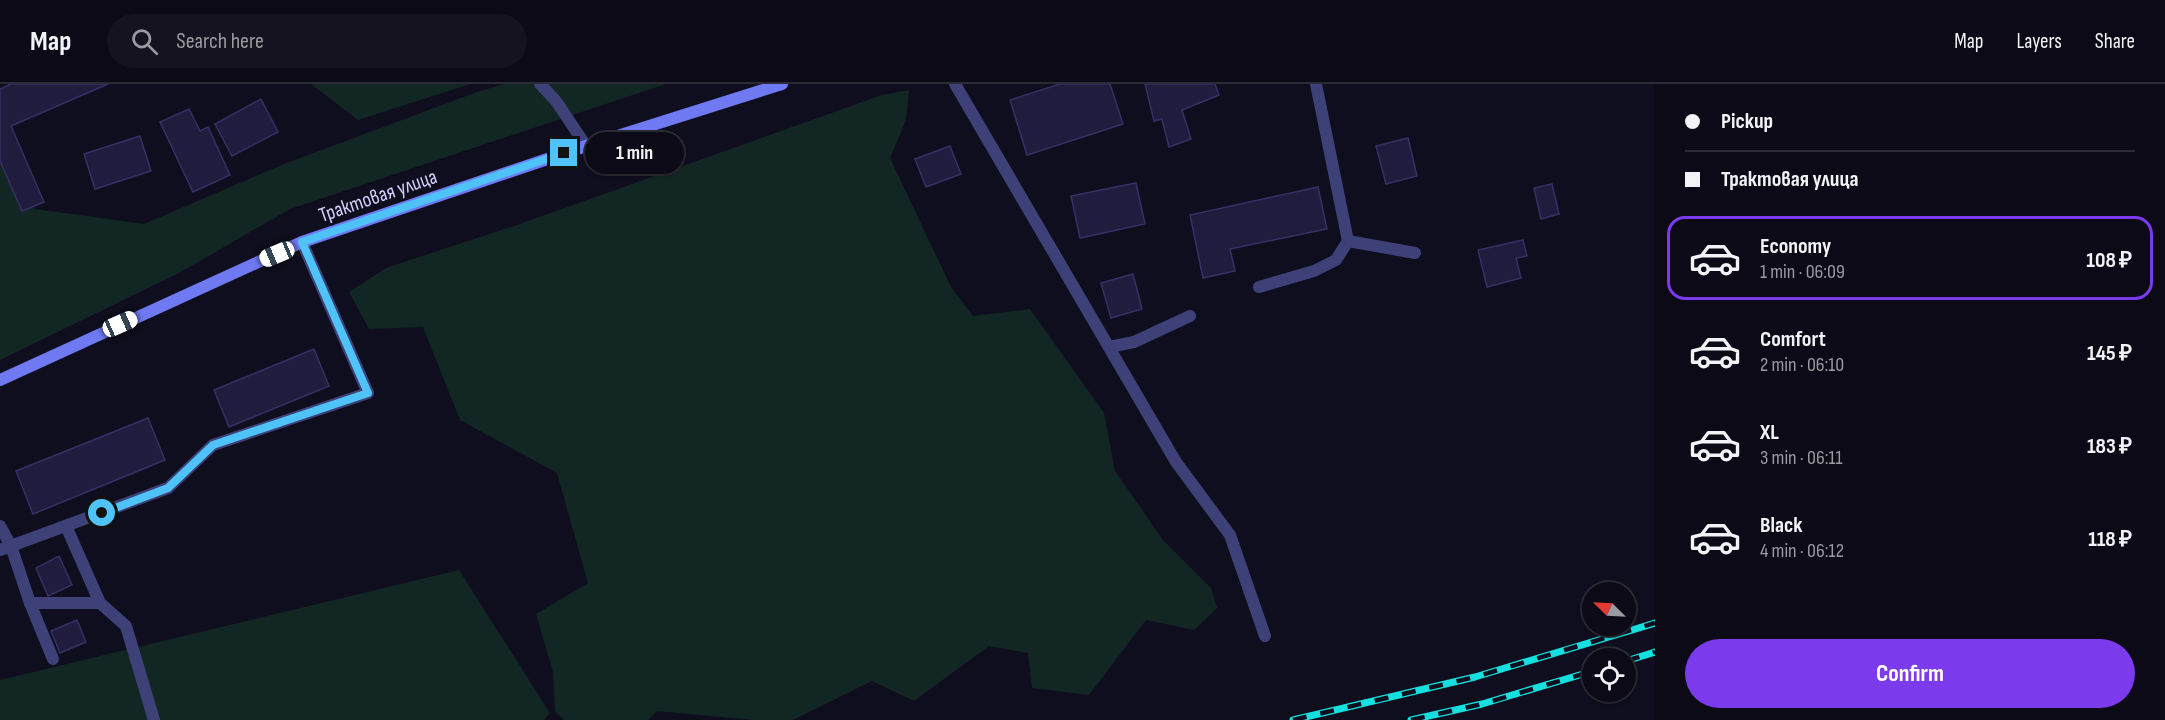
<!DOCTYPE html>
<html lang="en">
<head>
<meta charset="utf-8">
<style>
  body { margin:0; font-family:"Sofia Sans Condensed",sans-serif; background:#14131f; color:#f1f3f6; height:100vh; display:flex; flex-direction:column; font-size:22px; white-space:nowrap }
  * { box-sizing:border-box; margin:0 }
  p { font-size:20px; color:#9a9aa1 }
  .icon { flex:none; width:33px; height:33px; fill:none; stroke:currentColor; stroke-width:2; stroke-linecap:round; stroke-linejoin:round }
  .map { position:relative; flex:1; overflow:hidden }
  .sheet { display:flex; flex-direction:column; background:#0b0a16; width:510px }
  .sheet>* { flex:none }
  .guide { display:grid; align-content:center; height:132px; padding:0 30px; background:#0b0a16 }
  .needle { width:39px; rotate:294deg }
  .controls { position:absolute; left:1582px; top:498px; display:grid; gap:12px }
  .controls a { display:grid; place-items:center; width:54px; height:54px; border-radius:50%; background:#0b0a16; box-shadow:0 2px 4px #0004,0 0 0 2px #2b2b35; font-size:30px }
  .end { position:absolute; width:27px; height:27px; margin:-14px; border:8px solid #4fc3f7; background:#111; box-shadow:0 0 0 3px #111 }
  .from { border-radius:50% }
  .bubble { position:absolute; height:42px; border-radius:21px; background:#0b0a16; box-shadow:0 2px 4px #0004,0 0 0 2px #2b2b35; font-size:20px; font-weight:700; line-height:42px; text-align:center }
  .car { position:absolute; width:18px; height:36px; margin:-18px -9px; border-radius:8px; box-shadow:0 0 4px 2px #0007; background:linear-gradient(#fff 24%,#345 0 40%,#fff 0 76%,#345 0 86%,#fff 0) }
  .guide b { display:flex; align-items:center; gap:21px; height:57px; font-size:22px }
  .guide b+b { border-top:2px solid #2b2b35 }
  .guide i { width:15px; height:15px; background:#f1f3f6 }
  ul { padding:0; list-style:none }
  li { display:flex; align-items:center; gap:18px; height:84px; margin:0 12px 9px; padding:0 18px; border:3px solid transparent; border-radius:18px }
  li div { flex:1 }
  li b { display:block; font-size:22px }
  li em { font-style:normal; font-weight:700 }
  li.current { border-color:#7c3aed }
  li>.icon { width:54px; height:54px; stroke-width:1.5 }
  .action { display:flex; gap:12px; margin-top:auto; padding:12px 30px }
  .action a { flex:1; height:69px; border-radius:36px; background:#7c3aed; color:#fff; font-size:24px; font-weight:700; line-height:69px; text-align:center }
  header { display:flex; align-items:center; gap:36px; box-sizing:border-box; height:84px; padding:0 30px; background:#0b0a16; border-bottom:2px solid #2b2b35 }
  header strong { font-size:28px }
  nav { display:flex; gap:33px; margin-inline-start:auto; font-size:21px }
  .search { width:420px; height:54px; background:#14131f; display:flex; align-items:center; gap:15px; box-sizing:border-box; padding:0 21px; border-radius:33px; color:#9a9aa1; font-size:22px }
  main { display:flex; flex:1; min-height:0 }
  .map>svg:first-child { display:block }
</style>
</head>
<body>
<header>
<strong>Map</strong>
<div class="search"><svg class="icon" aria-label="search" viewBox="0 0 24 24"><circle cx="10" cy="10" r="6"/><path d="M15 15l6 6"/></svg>Search here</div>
<nav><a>Map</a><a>Layers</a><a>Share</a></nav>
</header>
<main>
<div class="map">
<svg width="1655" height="636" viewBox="0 0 1655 636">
  <rect width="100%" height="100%" fill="#0f0e1e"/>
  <!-- green -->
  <g fill="#122724">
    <polygon points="311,0 470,0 358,36"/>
    <polygon points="504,0 666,0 290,125 179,189 0,276 0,11 35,125 144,140 284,80 477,8"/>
    <polygon points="909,6 906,36 890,74 951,203 973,232 1030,225 1104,329 1115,387 1163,456 1211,504 1217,524 1194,546 1146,536 1089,611 1032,604 1028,569 989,562 914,617 872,597 793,636 754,636 657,627 648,636 564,636 555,627 553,588 536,530 588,499 557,389 460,336 423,243 369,245 349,208 386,184 517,141 882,11"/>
    <polygon points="459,486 550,629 544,636 0,636 0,596"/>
  </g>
  <!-- building -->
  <g fill="#1f1c3d" stroke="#353066" stroke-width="1.5">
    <polygon points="11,0 108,0 11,42 44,118 22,127 0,77 0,5"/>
    <polygon points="1060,0 1110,0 1123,40 1027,71 1010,16"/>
    <polygon points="1145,0 1215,0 1219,11 1182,26 1191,55 1169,63 1162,35 1154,37"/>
    <polygon points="261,15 278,48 232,72 215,40"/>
    <polygon points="189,25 200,47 208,43 230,91 193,108 160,38"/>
    <polygon points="140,52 151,87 95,105 84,70"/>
    <polygon points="1408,54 1417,92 1386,100 1376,62"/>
    <polygon points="950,62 961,90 926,103 915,75"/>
    <polygon points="1136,99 1145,140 1080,154 1071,112"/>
    <polygon points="1552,100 1559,130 1541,135 1534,104"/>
    <polygon points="1318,103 1327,145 1230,165 1235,187 1203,194 1190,131"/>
    <polygon points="1523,156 1527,172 1516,174 1521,194 1487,203 1478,166"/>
    <polygon points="1133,190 1142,225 1111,234 1101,199"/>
    <polygon points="314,265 329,302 229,343 214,306"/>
    <polygon points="148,334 165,376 33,430 16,387"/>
    <polygon points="59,472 72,501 48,512 36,484"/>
    <polygon points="77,536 86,558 60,569 51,547"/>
  </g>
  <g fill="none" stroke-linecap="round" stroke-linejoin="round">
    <!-- lane -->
    <g stroke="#3d4178" stroke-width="12">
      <polyline points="540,0 556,17 586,62"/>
      <polyline points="955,0 1176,378 1230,451 1265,552"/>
      <polyline points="1348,157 1415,169"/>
      <polyline points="1259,203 1314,187 1336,176 1348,157 1316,0"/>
      <polyline points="1109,263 1134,258 1190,232"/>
      <polyline points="0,442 11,462 30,519 100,519"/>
      <polyline points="66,442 100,519 126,542 154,636"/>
      <polyline points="0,466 168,404 213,361 368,309 302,158"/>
      <polyline points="30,519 53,575"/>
    </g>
    <!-- secondary -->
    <polyline stroke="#6f79f1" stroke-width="12" points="0,296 302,158 586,62 782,0"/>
    <defs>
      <g id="rail">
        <polyline points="1626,577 1655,568"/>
        <polyline points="1293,636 1475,593 1655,539"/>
        <polyline points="1411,636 1482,620 1593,587"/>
      </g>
    </defs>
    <!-- rail casing -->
    <use href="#rail" stroke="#15e0df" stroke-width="7"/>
    <!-- rail -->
    <use href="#rail" stroke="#0f0e1e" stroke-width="4.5" stroke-dasharray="14" stroke-linecap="butt"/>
  </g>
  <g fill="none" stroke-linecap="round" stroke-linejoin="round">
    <!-- route -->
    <polyline stroke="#4fc3f7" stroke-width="8" points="102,429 168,404 213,361 368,309 302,158 564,69"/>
  </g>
  <g text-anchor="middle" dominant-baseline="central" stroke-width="5" stroke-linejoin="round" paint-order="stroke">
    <!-- street labels -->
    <g font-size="21" fill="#cfcffa" stroke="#0f0e1e">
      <text transform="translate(378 112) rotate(-19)">Трактовая улица</text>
    </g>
  </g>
</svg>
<div class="controls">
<a><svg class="needle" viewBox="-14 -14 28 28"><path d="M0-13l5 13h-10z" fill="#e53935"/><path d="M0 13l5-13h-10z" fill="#9a9aa1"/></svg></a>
<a><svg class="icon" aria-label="locate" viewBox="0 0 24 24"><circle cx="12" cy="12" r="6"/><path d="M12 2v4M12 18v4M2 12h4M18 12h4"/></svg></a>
</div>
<i class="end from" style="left:102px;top:429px"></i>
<i class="end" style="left:564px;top:69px"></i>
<div class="bubble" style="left:585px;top:48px;width:99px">1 min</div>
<i class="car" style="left:277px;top:170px;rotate:247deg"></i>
<i class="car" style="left:120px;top:240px;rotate:66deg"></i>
</div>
<section class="sheet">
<div class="guide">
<b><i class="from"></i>Pickup</b>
<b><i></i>Трактовая улица</b>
</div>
<ul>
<li class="current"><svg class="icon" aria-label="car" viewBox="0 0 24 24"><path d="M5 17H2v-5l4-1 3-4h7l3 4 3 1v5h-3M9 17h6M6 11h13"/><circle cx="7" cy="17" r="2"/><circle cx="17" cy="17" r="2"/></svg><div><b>Economy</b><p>1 min · 06:09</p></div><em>108 ₽</em></li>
<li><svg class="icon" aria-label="car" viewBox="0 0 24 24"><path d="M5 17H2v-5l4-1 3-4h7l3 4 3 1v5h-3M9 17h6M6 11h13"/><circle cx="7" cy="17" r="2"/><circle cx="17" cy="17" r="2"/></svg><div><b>Comfort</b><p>2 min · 06:10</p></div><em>145 ₽</em></li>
<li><svg class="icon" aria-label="car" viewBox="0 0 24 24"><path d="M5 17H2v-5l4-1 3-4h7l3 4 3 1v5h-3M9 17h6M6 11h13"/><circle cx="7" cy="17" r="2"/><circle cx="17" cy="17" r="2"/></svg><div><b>XL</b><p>3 min · 06:11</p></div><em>183 ₽</em></li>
<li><svg class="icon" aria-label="car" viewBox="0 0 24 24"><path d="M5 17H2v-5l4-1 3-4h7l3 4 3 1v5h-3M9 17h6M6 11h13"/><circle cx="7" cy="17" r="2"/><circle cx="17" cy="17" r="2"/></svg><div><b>Black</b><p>4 min · 06:12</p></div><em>118 ₽</em></li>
</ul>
<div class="action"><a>Confirm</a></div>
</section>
</main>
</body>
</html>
